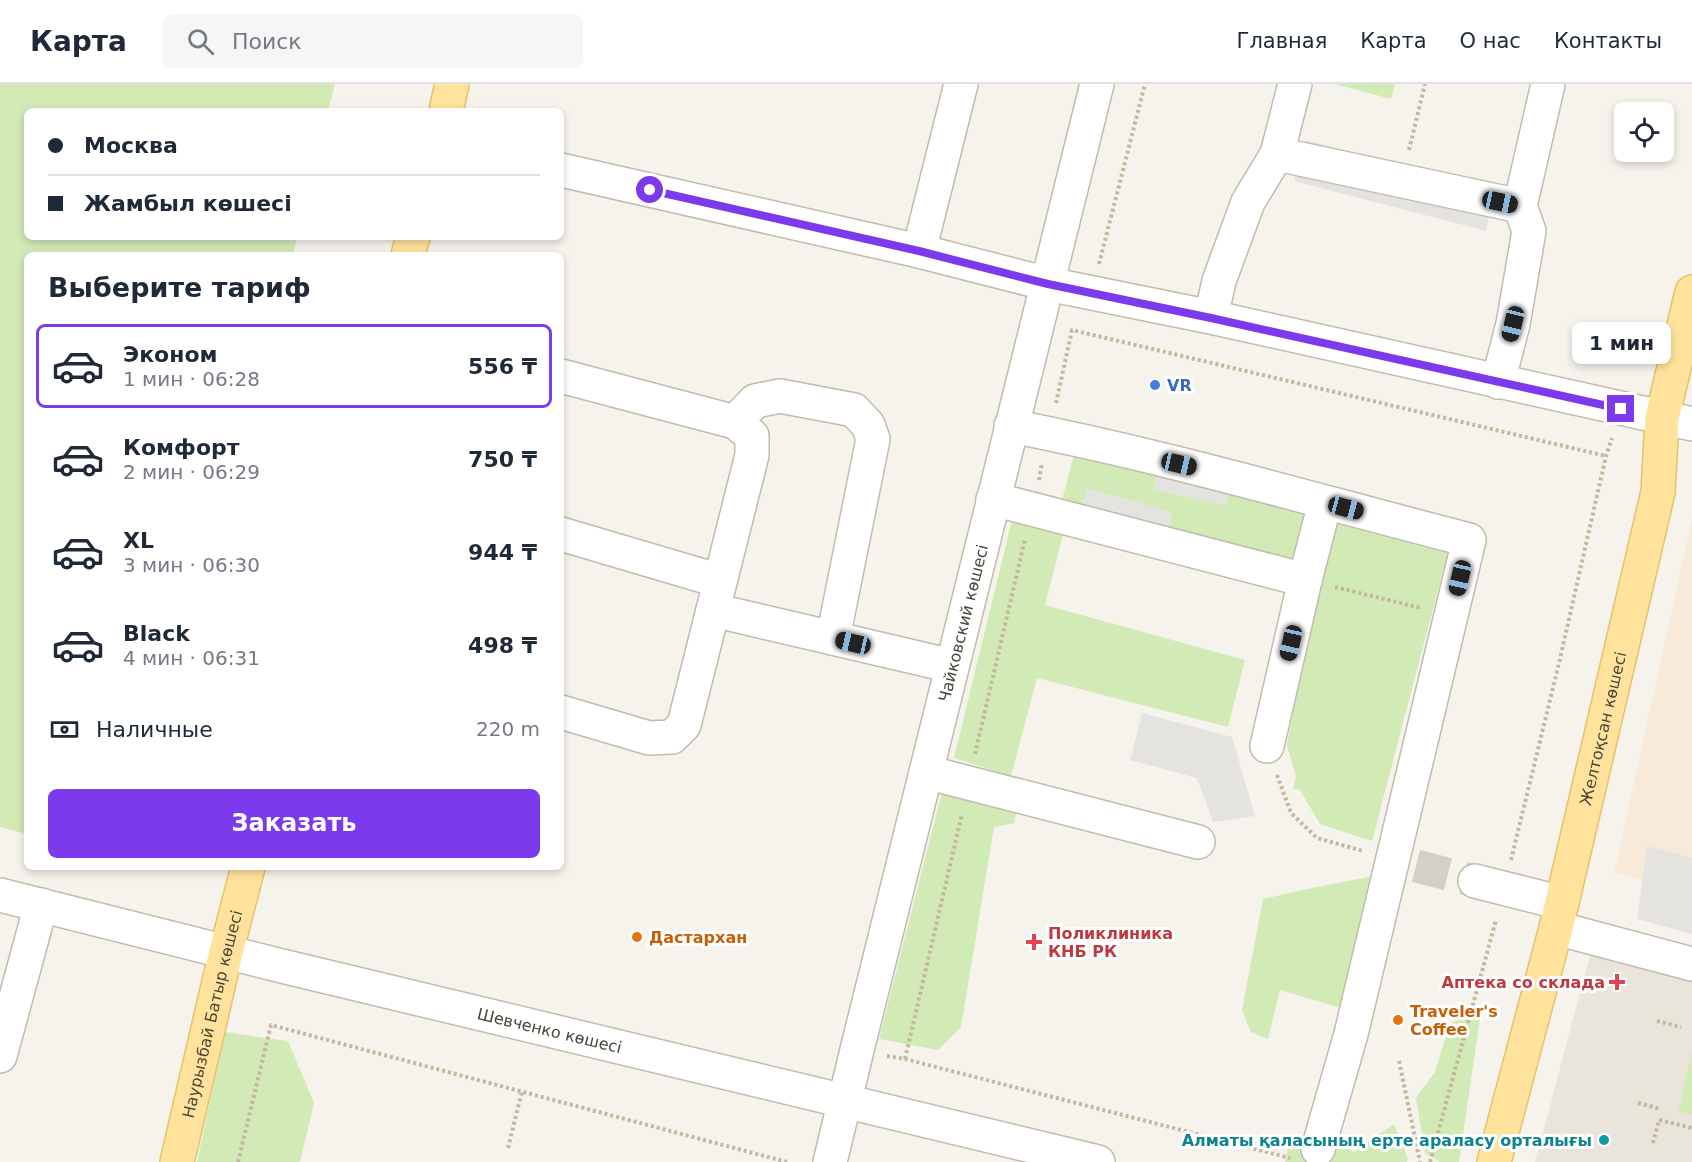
<!DOCTYPE html>
<html lang="ru">
<head>
<meta charset="utf-8">
<style>
  body { margin:0; font-family:"DejaVu Sans",sans-serif; background:#f6f6f7; color:#1f2937; height:100vh; display:flex; flex-direction:column; font-size:22px; white-space:nowrap }
  * { box-sizing:border-box; margin:0 }
  p { font-size:20px; color:#747a83 }
  .icon { flex:none; width:33px; height:33px; fill:none; stroke:currentColor; stroke-width:2; stroke-linecap:round; stroke-linejoin:round }
  .map { position:relative; flex:1; overflow:hidden }
  .side { position:absolute; left:24px; top:168px; width:540px; height:618px; display:flex; flex-direction:column; background:#fff; border-radius:9px; box-shadow:0 3px 9px #0003 }
  .side>* { flex:none }
  .top-card { position:absolute; left:24px; top:24px; width:540px; height:132px; border-radius:9px; box-shadow:0 3px 9px #0003; display:grid; align-content:center; height:132px; padding:0 24px; background:#fff }
  .buttons { position:absolute; left:1614px; top:18px; display:grid; gap:12px }
  .buttons a { display:grid; place-items:center; width:60px; height:60px; border-radius:9px; background:#fff; box-shadow:0 3px 9px #0003; font-size:30px }
  .end { position:absolute; width:27px; height:27px; margin:-14px; border:8px solid #7c3aed; background:#fff; box-shadow:0 0 0 3px #fff }
  .from { border-radius:50% }
  .bubble { position:absolute; height:42px; border-radius:9px; background:#fff; box-shadow:0 3px 9px #0003; font-size:20px; font-weight:700; line-height:42px; text-align:center }
  .car { position:absolute; width:18px; height:36px; margin:-18px -9px; border-radius:8px; box-shadow:0 0 4px 2px #0007; background:linear-gradient(#222 24%,#8ab4d8 0 40%,#222 0 76%,#8ab4d8 0 86%,#222 0) }
  .top-card b { display:flex; align-items:center; gap:21px; height:57px; font-size:22px }
  .top-card b+b { border-top:2px solid #e0e1e3 }
  .top-card i { width:15px; height:15px; background:#1f2937 }
  ul { padding:0; list-style:none }
  li { display:flex; align-items:center; gap:18px; height:84px; margin:0 12px 9px; padding:0 12px; border:3px solid transparent; border-radius:9px }
  li div { flex:1 }
  li b { display:block; font-size:22px }
  li em { font-style:normal; font-weight:700 }
  li.on { border-color:#7c3aed }
  li>.icon { width:54px; height:54px; stroke-width:1.5 }
  h2 { padding:0 24px; font-size:27px; line-height:72px }
  .pay { display:flex; align-items:center; gap:15px; height:66px; padding:0 24px; font-size:22px }
  .pay p { margin-inline-start:auto }
  .button { display:flex; gap:12px; margin-top:auto; padding:12px 24px }
  .button a { flex:1; height:69px; border-radius:9px; background:#7c3aed; color:#fff; font-size:24px; font-weight:700; line-height:69px; text-align:center }
  header { display:flex; align-items:center; gap:36px; box-sizing:border-box; height:84px; padding:0 30px; background:#fff; border-bottom:2px solid #e0e1e3 }
  header strong { font-size:28px }
  nav { display:flex; gap:33px; margin-inline-start:auto; font-size:21px }
  .search { width:420px; height:54px; background:#f6f6f7; display:flex; align-items:center; gap:15px; box-sizing:border-box; padding:0 21px; border-radius:9px; color:#747a83; font-size:22px }
  .map>svg:first-child { display:block }
</style>
</head>
<body>
<header>
<strong>Карта</strong>
<div class="search"><svg class="icon" aria-label="search" viewBox="0 0 24 24"><circle cx="10" cy="10" r="6"/><path d="M15 15l6 6"/></svg>Поиск</div>
<nav><a>Главная</a><a>Карта</a><a>О нас</a><a>Контакты</a></nav>
</header>
<div class="map">
<svg width="1692" height="1078" viewBox="0 0 1692 1078">
  <rect width="100%" height="100%" fill="#f6f3ec"/>
  <!-- residential -->
  <polygon fill="#eae5da" points="1592,864 1692,890 1692,1078 1535,1078"/>
  <!-- commercial -->
  <polygon fill="#f7ead8" points="1692,435 1692,809 1614,789"/>
  <!-- green -->
  <g fill="#d2eab5">
    <polygon points="0,0 335,0 328,27 27,27 27,153 297,153 293,171 27,171 27,750 0,743"/>
    <polygon points="1335,0 1395,0 1391,15"/>
    <polygon points="1077,360 1160,381 1154,405 1226,421 1232,398 1320,424 1301,490 1165,453 1172,428 1087,405 1080,433 1059,427"/>
    <polygon points="1334,431 1448,468 1372,757 1320,740 1300,706 1293,705 1296,692 1287,662 1297,604"/>
    <polygon points="1012,436 1064,446 1045,521 1245,576 1228,643 1037,594 1011,692 954,674"/>
    <polygon points="943,704 1018,721 1014,739 994,743 961,943 938,966 879,955"/>
    <polygon points="1378,791 1348,926 1280,906 1268,955 1251,948 1242,926 1263,815 1302,806"/>
    <polygon points="1481,928 1459,1078 1440,1078 1425,1069 1416,1014 1435,988 1450,939"/>
    <polygon points="225,948 288,957 314,1019 300,1078 197,1078"/>
    <polygon points="1692,969 1692,1031 1678,1027"/>
    <polygon points="1394,1040 1408,1075 1407,1078 1285,1078 1288,1064 1316,1043 1354,1068"/>
  </g>
  <!-- parking -->
  <g fill="#e5e3e0">
    <polygon points="1305,56 1495,105 1486,147 1294,97"/>
    <polygon points="1161,376 1233,393 1226,422 1154,405"/>
    <polygon points="1087,405 1172,428 1164,460 1079,437"/>
    <polygon points="1142,629 1232,653 1255,732 1213,738 1197,694 1130,676"/>
    <polygon points="1647,762 1692,774 1692,850 1637,835"/>
  </g>
  <g fill="none" stroke-linecap="round" stroke-linejoin="round">
    <!-- minor-tunnel -->
    <polyline stroke="#d4d0c8" stroke-width="33" stroke-dasharray="33 16" stroke-linecap="butt" points="1416,782 1475,797"/>
    <defs>
      <g id="minor">
        <polyline points="1295,0 1277,70 1520,122"/>
        <polyline points="561,86 919,167 1048,200 1211,233 1692,340"/>
        <polyline points="919,167 961,0"/>
        <polyline points="1211,233 1219,197 1248,118 1277,70"/>
        <polyline points="561,292 735,338 752,352 752,371 684,641 672,653 649,654 561,628"/>
        <polyline points="1498,298 1513,240 1529,147 1520,122 1548,0"/>
        <polyline points="735,338 755,317 780,312 854,326 868,341 873,355 833,554"/>
        <path d="M1011,342C1166,372 1317,417 1469,456L1351,950L1318,1065"/>
        <polyline points="993,415 1305,496 1325,419"/>
        <polyline points="561,450 720,497"/>
        <polyline points="713,526 952,582"/>
        <polyline points="1267,662 1305,496"/>
        <polyline points="926,688 1198,758"/>
        <polyline points="1475,797 1562,819"/>
        <path id="s1" d="M0,811L286,883L1098,1078"/>
        <polyline points="1556,844 1692,880"/>
        <polyline points="0,972 41,821"/>
        <path id="s2" d="M830,1078L857,966L1097,0"/>
      </g>
      <g id="major">
        <polyline points="446,27 452,0"/>
        <polyline points="408,171 413,153"/>
        <path id="s3" d="M177,1078L226,868L248,783"/>
        <path id="s4" d="M1494,1078L1556,844L1658,408L1662,334L1692,208"/>
      </g>
    </defs>
    <!-- minor casing -->
    <use href="#minor" stroke="#c2bbae" stroke-width="36"/>
    <!-- major casing -->
    <use href="#major" stroke="#e6c16a" stroke-width="36"/>
    <!-- path -->
    <g stroke="#c4b79f" stroke-width="4" stroke-dasharray="3 3" stroke-linecap="butt">
      <polyline points="1409,66 1425,0"/>
      <polyline points="1099,180 1145,0"/>
      <polyline points="1056,319 1072,246 1606,372"/>
      <polyline points="1039,396 1042,379"/>
      <polyline points="1335,503 1421,524"/>
      <polyline points="975,670 1025,455"/>
      <polyline points="1277,691 1291,729 1317,754 1363,767"/>
      <polyline points="1511,776 1559,579 1606,372 1612,354"/>
      <polyline points="1657,937 1681,943"/>
      <polyline points="887,972 905,975 1290,1074"/>
      <polyline points="905,975 962,730"/>
      <polyline points="1399,977 1420,1078"/>
      <polyline points="1638,1019 1661,1025"/>
      <polyline points="1653,1059 1659,1036 1692,1044"/>
      <polyline points="508,1064 522,1007"/>
      <polyline points="238,1078 271,941 787,1078"/>
      <polyline points="1430,1078 1496,836"/>
    </g>
    <!-- minor -->
    <use href="#minor" stroke="#fff" stroke-width="33"/>
    <!-- major -->
    <use href="#major" stroke="#ffe39c" stroke-width="33"/>
  </g>
  <g fill="none" stroke-linecap="round" stroke-linejoin="round">
    <!-- route -->
    <polyline stroke="#7c3aed" stroke-width="8" points="650,106 919,167 1048,200 1211,234 1621,325"/>
  </g>
  <!-- markers -->
  <circle fill="#3f7fe0" stroke="#fff" stroke-width="2" cx="1155" cy="301" r="6"/>
  <g fill="#e8710a" stroke="#fff" stroke-width="2">
    <circle cx="637" cy="853" r="6"/>
    <circle cx="1398" cy="936" r="6"/>
  </g>
  <g fill="#e0444e" stroke="#fff" stroke-width="2">
    <path d="M1031 849h6v6h6v6h-6v6h-6v-6h-6v-6h6z"/>
    <path d="M1614 889h6v6h6v6h-6v6h-6v-6h-6v-6h6z"/>
  </g>
  <circle fill="#0f9aa8" stroke="#fff" stroke-width="2" cx="1604" cy="1056" r="6"/>
  <g text-anchor="middle" dominant-baseline="central" stroke-width="6" stroke-linejoin="round" paint-order="stroke">
    <!-- shop labels -->
    <g font-size="16" font-weight="bold" fill="#366cbe" stroke="#fff" text-anchor="start">
      <text x="1167" y="301">VR</text>
    </g>
    <!-- street labels -->
    <g font-size="16" fill="#4b4439" stroke="#fff">
      <text stroke="none"><textPath href="#s2" startOffset="555">Чайковский көшесі</textPath></text>
      <text stroke="none"><textPath href="#s4" startOffset="447">Желтоқсан көшесі</textPath></text>
      <text stroke="none"><textPath href="#s3" startOffset="152">Наурызбай Батыр көшесі</textPath></text>
      <text stroke="none"><textPath href="#s1" startOffset="566">Шевченко көшесі</textPath></text>
    </g>
    <!-- health labels -->
    <g font-size="16" font-weight="bold" fill="#be3a42" stroke="#fff" text-anchor="start">
      <text x="1048" y="849">Поликлиника<tspan x="1048" dy="18">КНБ РК</tspan></text>
      <text x="1605" y="898" text-anchor="end">Аптека со склада</text>
    </g>
    <!-- food labels -->
    <g font-size="16" font-weight="bold" fill="#c56008" stroke="#fff" text-anchor="start">
      <text x="649" y="853">Дастархан</text>
      <text x="1410" y="927">Traveler's<tspan x="1410" dy="18">Coffee</tspan></text>
    </g>
    <!-- culture labels -->
    <g font-size="16" font-weight="bold" fill="#0d838f" stroke="#fff" text-anchor="end">
      <text x="1592" y="1056">Алматы қаласының ерте араласу орталығы</text>
    </g>
  </g>
</svg>
<div class="buttons">
<a><svg class="icon" aria-label="locate" viewBox="0 0 24 24"><circle cx="12" cy="12" r="6"/><path d="M12 2v4M12 18v4M2 12h4M18 12h4"/></svg></a>
</div>
<i class="end from" style="left:650px;top:106px"></i>
<i class="end" style="left:1621px;top:325px"></i>
<div class="bubble" style="left:1572px;top:238px;width:99px">1 мин</div>
<i class="car" style="left:1500px;top:118px;rotate:102deg"></i>
<i class="car" style="left:1513px;top:240px;rotate:194deg"></i>
<i class="car" style="left:1179px;top:380px;rotate:103deg"></i>
<i class="car" style="left:1346px;top:424px;rotate:105deg"></i>
<i class="car" style="left:1460px;top:494px;rotate:193deg"></i>
<i class="car" style="left:853px;top:559px;rotate:283deg"></i>
<i class="car" style="left:1291px;top:559px;rotate:193deg"></i>
<div class="top-card">
<b><i class="from"></i>Москва</b>
<b><i></i>Жамбыл көшесі</b>
</div>
<section class="side">
<h2>Выберите тариф</h2>
<ul>
<li class="on"><svg class="icon" aria-label="car" viewBox="0 0 24 24"><path d="M5 17H2v-5l4-1 3-4h7l3 4 3 1v5h-3M9 17h6M6 11h13"/><circle cx="7" cy="17" r="2"/><circle cx="17" cy="17" r="2"/></svg><div><b>Эконом</b><p>1 мин · 06:28</p></div><em>556 ₸</em></li>
<li><svg class="icon" aria-label="car" viewBox="0 0 24 24"><path d="M5 17H2v-5l4-1 3-4h7l3 4 3 1v5h-3M9 17h6M6 11h13"/><circle cx="7" cy="17" r="2"/><circle cx="17" cy="17" r="2"/></svg><div><b>Комфорт</b><p>2 мин · 06:29</p></div><em>750 ₸</em></li>
<li><svg class="icon" aria-label="car" viewBox="0 0 24 24"><path d="M5 17H2v-5l4-1 3-4h7l3 4 3 1v5h-3M9 17h6M6 11h13"/><circle cx="7" cy="17" r="2"/><circle cx="17" cy="17" r="2"/></svg><div><b>XL</b><p>3 мин · 06:30</p></div><em>944 ₸</em></li>
<li><svg class="icon" aria-label="car" viewBox="0 0 24 24"><path d="M5 17H2v-5l4-1 3-4h7l3 4 3 1v5h-3M9 17h6M6 11h13"/><circle cx="7" cy="17" r="2"/><circle cx="17" cy="17" r="2"/></svg><div><b>Black</b><p>4 мин · 06:31</p></div><em>498 ₸</em></li>
</ul>
<div class="pay"><svg class="icon" aria-label="cash" viewBox="0 0 24 24"><path d="M3 7h18v10H3z"/><circle cx="12" cy="12" r="2"/></svg>Наличные<p>220 m</p></div>
<div class="button"><a>Заказать</a></div>
</section>
</div>
</body>
</html>
